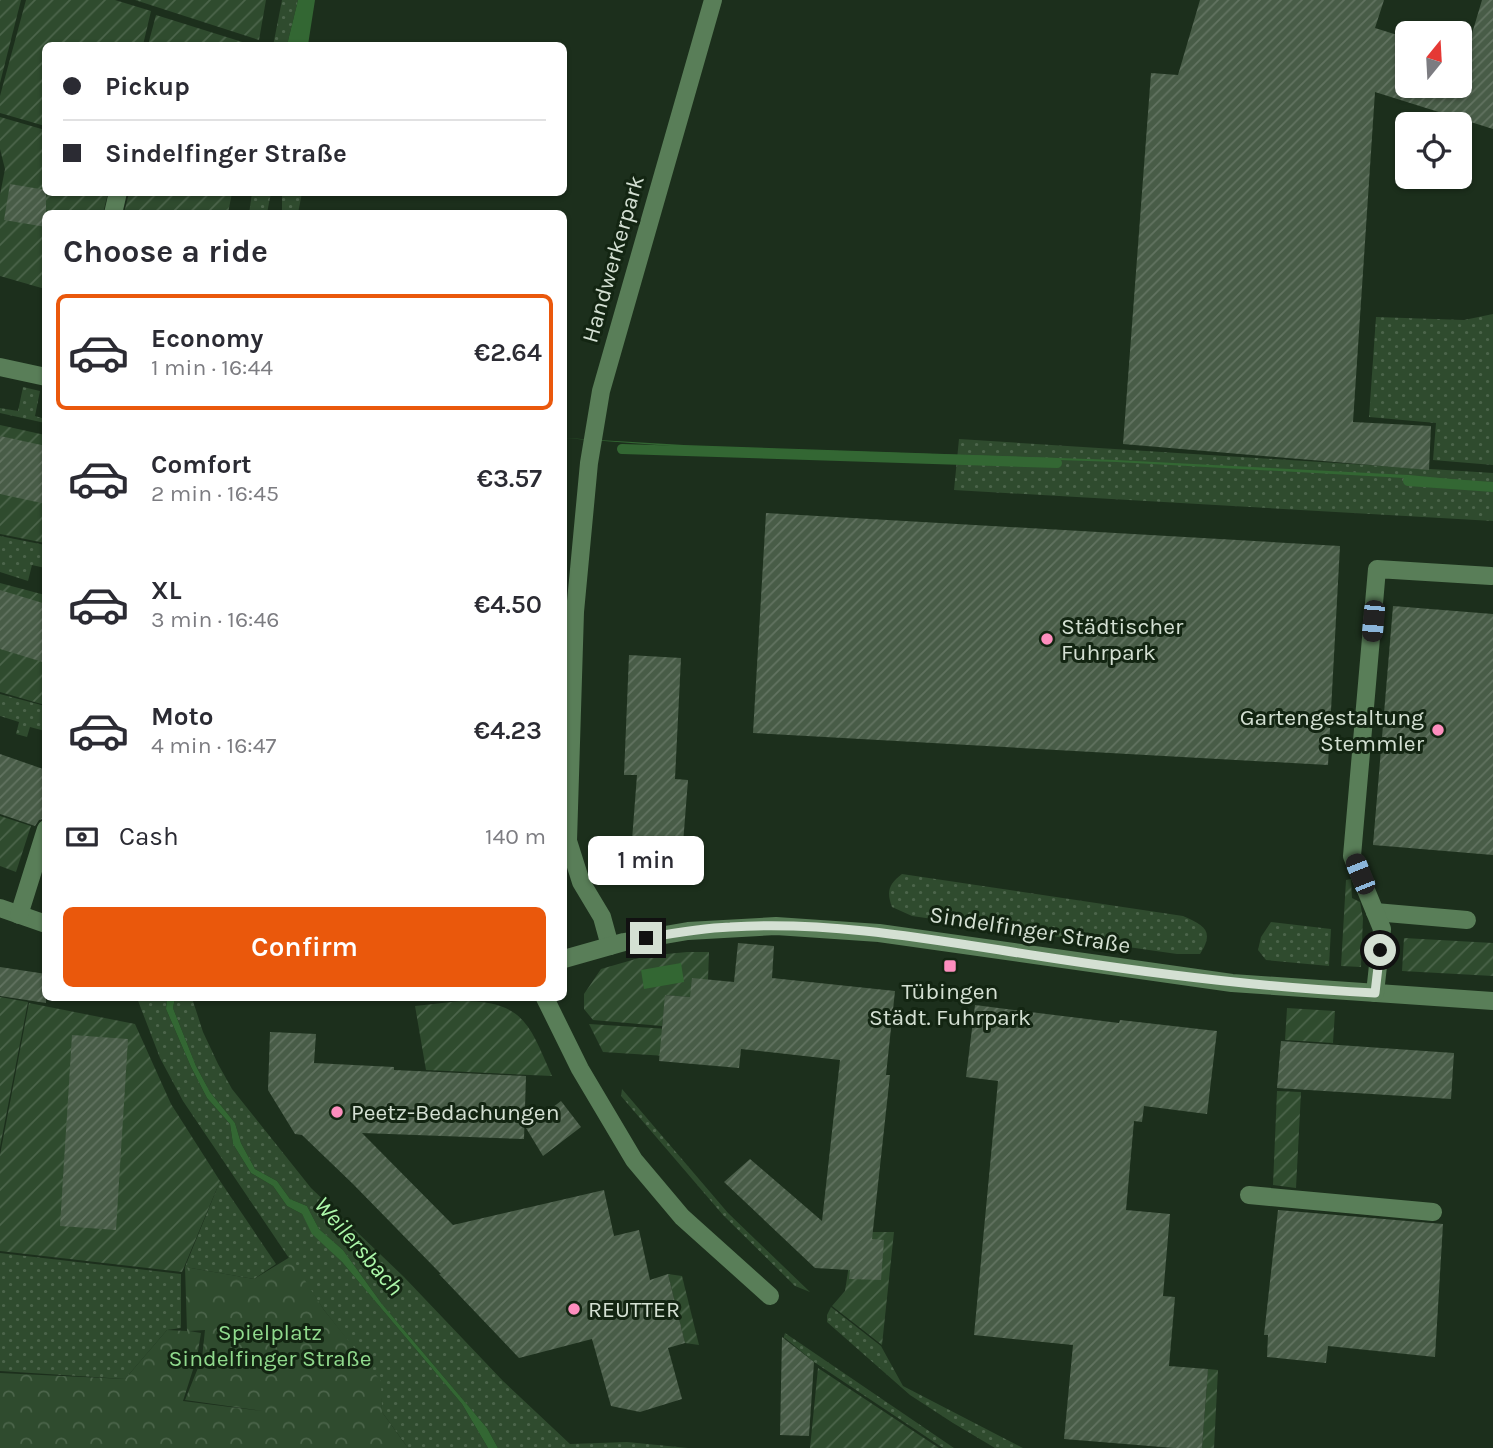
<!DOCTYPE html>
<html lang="en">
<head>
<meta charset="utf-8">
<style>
  body { margin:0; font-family:Karla,sans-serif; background:#f2f2f3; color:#2b2b33; height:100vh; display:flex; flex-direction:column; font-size:26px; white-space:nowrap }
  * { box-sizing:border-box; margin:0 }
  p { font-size:23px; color:#7c7c81 }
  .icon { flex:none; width:38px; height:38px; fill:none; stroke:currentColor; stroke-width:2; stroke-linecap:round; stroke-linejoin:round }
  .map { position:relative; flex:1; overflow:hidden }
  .drawer { position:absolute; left:42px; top:210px; width:525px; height:791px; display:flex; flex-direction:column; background:#fff; border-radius:10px; box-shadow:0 2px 5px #0004 }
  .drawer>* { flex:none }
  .top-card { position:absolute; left:42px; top:42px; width:525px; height:154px; border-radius:10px; box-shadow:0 2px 5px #0004; display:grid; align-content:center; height:154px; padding:0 21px; background:#fff }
  .needle { width:46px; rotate:18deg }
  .tools { position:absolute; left:1395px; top:21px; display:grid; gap:14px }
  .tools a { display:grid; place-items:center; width:77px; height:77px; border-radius:10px; background:#fff; box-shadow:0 2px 5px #0004; font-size:35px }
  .end { position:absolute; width:32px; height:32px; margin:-16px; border:9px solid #d4e0d3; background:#111; box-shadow:0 0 0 4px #111 }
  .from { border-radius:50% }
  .bubble { position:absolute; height:49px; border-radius:10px; background:#fff; box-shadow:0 2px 5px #0004; font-size:23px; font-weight:600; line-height:49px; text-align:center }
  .car { position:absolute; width:21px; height:42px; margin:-21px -10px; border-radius:9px; box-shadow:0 0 5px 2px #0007; background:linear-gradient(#222 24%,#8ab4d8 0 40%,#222 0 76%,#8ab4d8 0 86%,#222 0) }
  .top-card b { display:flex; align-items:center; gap:24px; height:66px; font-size:26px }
  .top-card b+b { border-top:2px solid #e1e1e2 }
  .top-card i { width:18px; height:18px; background:#2b2b33 }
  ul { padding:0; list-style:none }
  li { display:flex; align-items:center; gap:21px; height:116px; margin:0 14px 10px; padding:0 7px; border:4px solid transparent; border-radius:10px }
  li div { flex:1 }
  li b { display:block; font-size:26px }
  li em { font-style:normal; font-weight:600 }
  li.current { border-color:#ea580c }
  li>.icon { width:63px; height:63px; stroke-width:1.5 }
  h2 { padding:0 21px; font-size:32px; line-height:84px }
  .pay { display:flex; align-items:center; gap:18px; height:77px; padding:0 21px; font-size:26px }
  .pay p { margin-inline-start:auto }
  .action { display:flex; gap:14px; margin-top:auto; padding:14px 21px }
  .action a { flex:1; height:80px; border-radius:10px; background:#ea580c; color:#fff; font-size:28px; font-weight:600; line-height:80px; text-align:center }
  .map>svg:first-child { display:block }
</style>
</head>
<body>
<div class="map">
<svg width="1493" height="1448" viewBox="0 0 1493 1448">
  <defs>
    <pattern id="grass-dots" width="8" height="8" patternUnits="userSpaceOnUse" patternTransform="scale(1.75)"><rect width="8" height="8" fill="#2f4b2e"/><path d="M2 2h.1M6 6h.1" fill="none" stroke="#4c654b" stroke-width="1.8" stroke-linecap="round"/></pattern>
    <pattern id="forest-crowns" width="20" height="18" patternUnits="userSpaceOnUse" patternTransform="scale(1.75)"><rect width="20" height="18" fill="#2f4b2e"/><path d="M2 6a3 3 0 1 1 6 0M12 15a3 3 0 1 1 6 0" fill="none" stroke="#4c654b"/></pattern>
    <pattern id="garden-furrows" width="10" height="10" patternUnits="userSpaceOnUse" patternTransform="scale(1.75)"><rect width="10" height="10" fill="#2f4b2e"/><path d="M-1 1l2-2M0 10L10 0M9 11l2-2" fill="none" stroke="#4c654b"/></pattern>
    <pattern id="building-hatch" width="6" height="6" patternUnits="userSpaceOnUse" patternTransform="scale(1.75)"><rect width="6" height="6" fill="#485c47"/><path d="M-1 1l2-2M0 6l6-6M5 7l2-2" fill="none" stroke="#627361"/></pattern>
  </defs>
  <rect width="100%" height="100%" fill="#1c2f1c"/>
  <!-- grass -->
  <g fill="url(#grass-dots)">
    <polygon points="282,0 298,0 287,45 273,46"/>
    <polygon points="252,193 271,193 267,213 249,214"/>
    <polygon points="282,193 302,193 298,213 282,214"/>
    <polygon points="1493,314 1493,465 1433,460 1436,423 1369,417 1376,317 1464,320"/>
    <polygon points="23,387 40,391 35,416 45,419 45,423 0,413 0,408 18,411"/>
    <polygon points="959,439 1493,473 1493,521 954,490"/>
    <polygon points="0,536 45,545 45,568 32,565 28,581 0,572"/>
    <polygon points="0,694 45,706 45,731 30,727 27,737 16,734 19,722 0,716"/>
    <path d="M902,874L1183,916C1204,925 1215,931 1200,954H1177L912,916L892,907C886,891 889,884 902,874Z"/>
    <polygon points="1271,922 1331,929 1329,966 1266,960 1258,950 1261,937"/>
    <polygon points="137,998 167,998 166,1009 191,1067 207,1098 230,1124 233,1144 251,1173 273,1186 287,1206 302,1214 313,1234 342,1262 462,1404 488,1448 408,1448 382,1412 380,1382 324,1310 183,1101 160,1058"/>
    <polygon points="175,998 192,998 203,1032 218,1064 232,1089 311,1188 404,1277 503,1381 570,1444 627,1442 688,1448 498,1448 487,1428 382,1304 343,1250 319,1229 307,1206 290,1199 277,1181 255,1169 241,1143 235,1123 210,1092 196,1066 173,1008"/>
    <polygon points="622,1089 728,1213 810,1292 795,1286 723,1215 621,1096"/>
    <polygon points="220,1181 276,1264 254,1279 185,1267"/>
    <polygon points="0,1253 181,1274 181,1328 167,1330 125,1379 0,1371"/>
    <polygon points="831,1307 881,1346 903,1386 1023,1448 995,1448 953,1423 910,1395 827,1322 827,1315"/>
    <polygon points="785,1333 954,1448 943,1448 814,1362 785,1338 783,1340"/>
  </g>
  <!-- forest -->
  <path fill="url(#forest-crowns)" fill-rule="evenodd" d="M290,1257L324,1310L381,1381L382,1412L408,1448H0V1373L125,1379L167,1330L187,1331L185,1267L254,1279ZM205,1330L202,1358L185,1400L263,1411L183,1401L197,1357L201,1333L189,1331Z"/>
  <!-- garden -->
  <g fill="url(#garden-furrows)">
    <polygon points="0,0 21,0 0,83"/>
    <polygon points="26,0 115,0 151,11 143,45 46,46 45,126 0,113 0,96"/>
    <polygon points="135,0 266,0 259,40"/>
    <polygon points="156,15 252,45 148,45"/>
    <polygon points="0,117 45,130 46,192 108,193 103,213 46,214 45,289 0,276 0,195 5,169 0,149"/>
    <polygon points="129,193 129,192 232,193 228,213 124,213"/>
    <polygon points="0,425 45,435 45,543 0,534"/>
    <polygon points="0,583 45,595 45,705 0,692"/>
    <polygon points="0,816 31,826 16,872 0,866"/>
    <polygon points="1351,879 1352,898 1360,902 1363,918 1361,967 1341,966 1346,880"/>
    <polygon points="1404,938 1493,943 1493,976 1402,971"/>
    <polygon points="687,952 709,952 708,980 690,997 666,995 662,1026 593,1020 584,1009 584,994 601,969 646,956"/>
    <polygon points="0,997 28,1002 0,1147"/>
    <path d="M461,1001C524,1001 529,1024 552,1076L426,1070L415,1006Z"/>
    <polygon points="29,1003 135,1024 171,1104 220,1181 182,1272 0,1251 0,1155"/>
    <polygon points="1287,1008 1335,1011 1333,1043 1285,1040"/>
    <polygon points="589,1024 669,1029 666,1056 603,1052"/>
    <polygon points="1277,1091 1301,1092 1296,1188 1273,1185"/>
    <polygon points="854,1232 894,1232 882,1345 832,1306 845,1291"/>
    <polygon points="668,1274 682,1276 699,1345 685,1343"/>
    <polygon points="818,1368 939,1448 810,1448"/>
    <polygon points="1208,1369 1218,1370 1214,1448 1202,1448"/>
  </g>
  <!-- water -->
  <g fill="#336733">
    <polygon points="298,0 315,0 308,45 287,45"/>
    <polygon points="564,438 684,445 1116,460 1409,475 1493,483 1116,462 684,447"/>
    <polygon points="681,963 684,982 644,989 641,970"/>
    <polygon points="167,998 175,998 173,1008 196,1066 210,1092 235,1123 241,1143 255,1169 277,1181 290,1199 307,1206 319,1229 343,1250 382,1304 487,1428 498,1448 488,1448 462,1404 342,1262 312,1234 302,1214 287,1206 273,1186 251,1173 233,1144 230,1124 207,1098 191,1067 166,1009"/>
  </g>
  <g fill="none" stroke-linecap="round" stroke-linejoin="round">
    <!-- stream -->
    <g stroke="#336733" stroke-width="10">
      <polyline points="622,449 1057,463"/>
      <polyline points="1408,481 1493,487"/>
    </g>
  </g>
  <!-- building -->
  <g fill="url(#building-hatch)">
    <polygon points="1200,0 1384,0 1375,28 1407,38 1407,86 1460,86 1460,55 1465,57 1482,0 1493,0 1493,129 1375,92 1353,422 1431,426 1429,470 1123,444 1151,73 1178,75"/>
    <polygon points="10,184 46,190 46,227 4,220"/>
    <polygon points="0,436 46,446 46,504 0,494"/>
    <polygon points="766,513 1340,546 1328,765 753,733"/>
    <polygon points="0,590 46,604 46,663 0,649"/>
    <polygon points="1393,606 1493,614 1493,855 1373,845"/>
    <polygon points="629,655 681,658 675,779 688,780 681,869 630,866 637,775 624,775"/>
    <polygon points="0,754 46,770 46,818 39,820 35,826 0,814"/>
    <polygon points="738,943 774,946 772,978 895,991 886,1075 890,1075 872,1239 884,1240 881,1280 849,1279 850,1270 815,1268 724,1182 750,1159 822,1221 840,1060 741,1049 739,1068 659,1061 665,995 690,997 692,978 734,982"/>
    <polygon points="0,967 46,974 46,1003 0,996"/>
    <polygon points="975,1005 1119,1023 1120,1020 1217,1031 1207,1114 1144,1106 1142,1122 1134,1121 1126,1210 1170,1214 1163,1296 1175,1297 1169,1366 1208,1369 1202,1448 1174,1448 1064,1439 1073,1345 974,1335 998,1081 966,1077"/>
    <polygon points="270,1032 316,1034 314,1063 394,1067 394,1070 526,1076 524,1139 362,1133 453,1225 604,1190 614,1236 639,1230 650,1280 668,1274 685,1343 668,1348 682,1399 640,1412 611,1406 592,1339 519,1358 439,1274 441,1274 353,1184 302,1135 295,1134 268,1090"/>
    <polygon points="72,1035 128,1039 116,1230 60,1226"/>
    <polygon points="1281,1041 1454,1053 1451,1099 1277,1088"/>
    <polygon points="561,1101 581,1127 543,1156 526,1128"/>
    <polygon points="1278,1210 1443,1224 1435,1357 1328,1346 1326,1363 1267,1357 1268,1335 1264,1335"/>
    <polygon points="782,1337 814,1362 809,1436 780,1435"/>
  </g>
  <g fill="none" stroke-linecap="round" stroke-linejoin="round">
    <!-- minor -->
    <g stroke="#597e58" stroke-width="18">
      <polyline points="113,214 118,192"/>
      <polyline points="0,367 46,377"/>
      <polyline points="0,908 46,924"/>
      <polyline points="1375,912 1467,920"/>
      <polyline points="19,915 46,829"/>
      <polyline points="610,946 602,917 581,882 568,841 575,612 589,463 601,391 713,0"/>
      <polyline points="564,959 624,942 688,931 776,926 879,933 1232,983 1493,1001"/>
      <polyline points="1375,993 1382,929 1352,856 1377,569 1491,576"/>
      <polyline points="545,998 580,1069 634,1160 682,1217 770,1296"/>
      <polyline points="1249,1195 1433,1212"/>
    </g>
  </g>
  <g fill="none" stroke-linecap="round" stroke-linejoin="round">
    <!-- route -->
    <path stroke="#d4e0d3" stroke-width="9" d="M646,938C674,933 702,928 730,927C840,920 950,943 1058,959C1163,975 1268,988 1375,993L1380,950"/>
  </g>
  <!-- markers -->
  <g fill="#fd8ebe" stroke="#132512" stroke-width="2.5">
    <circle cx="1047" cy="639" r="7"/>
    <circle cx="1438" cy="730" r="7"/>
    <rect x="943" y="959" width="14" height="14" rx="3.5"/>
    <circle cx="337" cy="1112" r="7"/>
    <circle cx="574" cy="1309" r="7"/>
  </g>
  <g text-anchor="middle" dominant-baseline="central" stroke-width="6" stroke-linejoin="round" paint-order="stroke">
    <!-- street labels -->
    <g font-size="23" fill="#d4e0d3" stroke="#132512">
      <text transform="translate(613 259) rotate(-74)">Handwerkerpark</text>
      <text transform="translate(1030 930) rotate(9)">Sindelfinger Straße</text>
    </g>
    <!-- poi labels -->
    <g font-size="23" fill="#d4e0d3" stroke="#132512" text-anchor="start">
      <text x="1061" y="626">Städtischer<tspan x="1061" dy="26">Fuhrpark</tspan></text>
      <text x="1424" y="717" text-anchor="end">Gartengestaltung<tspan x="1424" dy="26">Stemmler</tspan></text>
      <text x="950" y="991" text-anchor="middle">Tübingen<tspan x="950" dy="26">Städt. Fuhrpark</tspan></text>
      <text x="351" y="1112">Peetz-Bedachungen</text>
      <text x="588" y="1309">REUTTER</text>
    </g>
    <!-- park labels -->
    <g font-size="23" fill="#90da8d" stroke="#132512">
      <text x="270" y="1332">Spielplatz<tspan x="270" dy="26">Sindelfinger Straße</tspan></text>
    </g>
    <!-- water labels -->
    <g font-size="24" font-style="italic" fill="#acf7a9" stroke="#132512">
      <text transform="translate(359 1246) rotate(49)">Weilersbach</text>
    </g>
  </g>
</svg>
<div class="tools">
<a><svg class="needle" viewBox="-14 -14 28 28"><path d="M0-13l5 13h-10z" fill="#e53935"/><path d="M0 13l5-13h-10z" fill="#7c7c81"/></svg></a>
<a><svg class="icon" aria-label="locate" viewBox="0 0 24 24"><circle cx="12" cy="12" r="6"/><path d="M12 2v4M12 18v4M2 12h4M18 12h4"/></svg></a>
</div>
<i class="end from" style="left:1380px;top:950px"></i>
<i class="end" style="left:646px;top:938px"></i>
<div class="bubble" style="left:588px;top:836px;width:116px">1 min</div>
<i class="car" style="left:1373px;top:621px;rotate:185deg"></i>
<i class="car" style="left:1360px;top:874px;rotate:338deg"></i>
<div class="top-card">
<b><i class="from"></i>Pickup</b>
<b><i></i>Sindelfinger Straße</b>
</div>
<section class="drawer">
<h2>Choose a ride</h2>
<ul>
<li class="current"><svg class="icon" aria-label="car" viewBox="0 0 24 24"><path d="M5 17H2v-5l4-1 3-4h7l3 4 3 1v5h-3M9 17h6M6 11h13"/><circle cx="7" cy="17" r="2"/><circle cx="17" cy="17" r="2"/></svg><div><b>Economy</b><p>1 min · 16:44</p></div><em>€2.64</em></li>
<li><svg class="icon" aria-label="car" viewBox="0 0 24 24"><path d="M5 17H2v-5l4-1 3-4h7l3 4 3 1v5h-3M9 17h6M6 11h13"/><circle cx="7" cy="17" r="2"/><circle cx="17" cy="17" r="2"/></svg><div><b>Comfort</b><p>2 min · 16:45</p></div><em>€3.57</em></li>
<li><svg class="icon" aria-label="car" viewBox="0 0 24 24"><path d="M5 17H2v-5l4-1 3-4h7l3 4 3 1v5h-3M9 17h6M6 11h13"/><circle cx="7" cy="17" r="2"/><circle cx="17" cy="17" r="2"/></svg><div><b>XL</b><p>3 min · 16:46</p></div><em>€4.50</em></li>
<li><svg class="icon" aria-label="car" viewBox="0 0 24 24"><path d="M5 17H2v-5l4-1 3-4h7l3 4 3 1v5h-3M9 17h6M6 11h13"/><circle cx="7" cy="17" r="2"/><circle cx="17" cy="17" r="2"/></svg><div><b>Moto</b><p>4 min · 16:47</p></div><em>€4.23</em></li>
</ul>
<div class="pay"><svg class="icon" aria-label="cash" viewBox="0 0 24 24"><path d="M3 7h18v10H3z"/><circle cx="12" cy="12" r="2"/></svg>Cash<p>140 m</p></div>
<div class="action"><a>Confirm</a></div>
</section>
</div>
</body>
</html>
